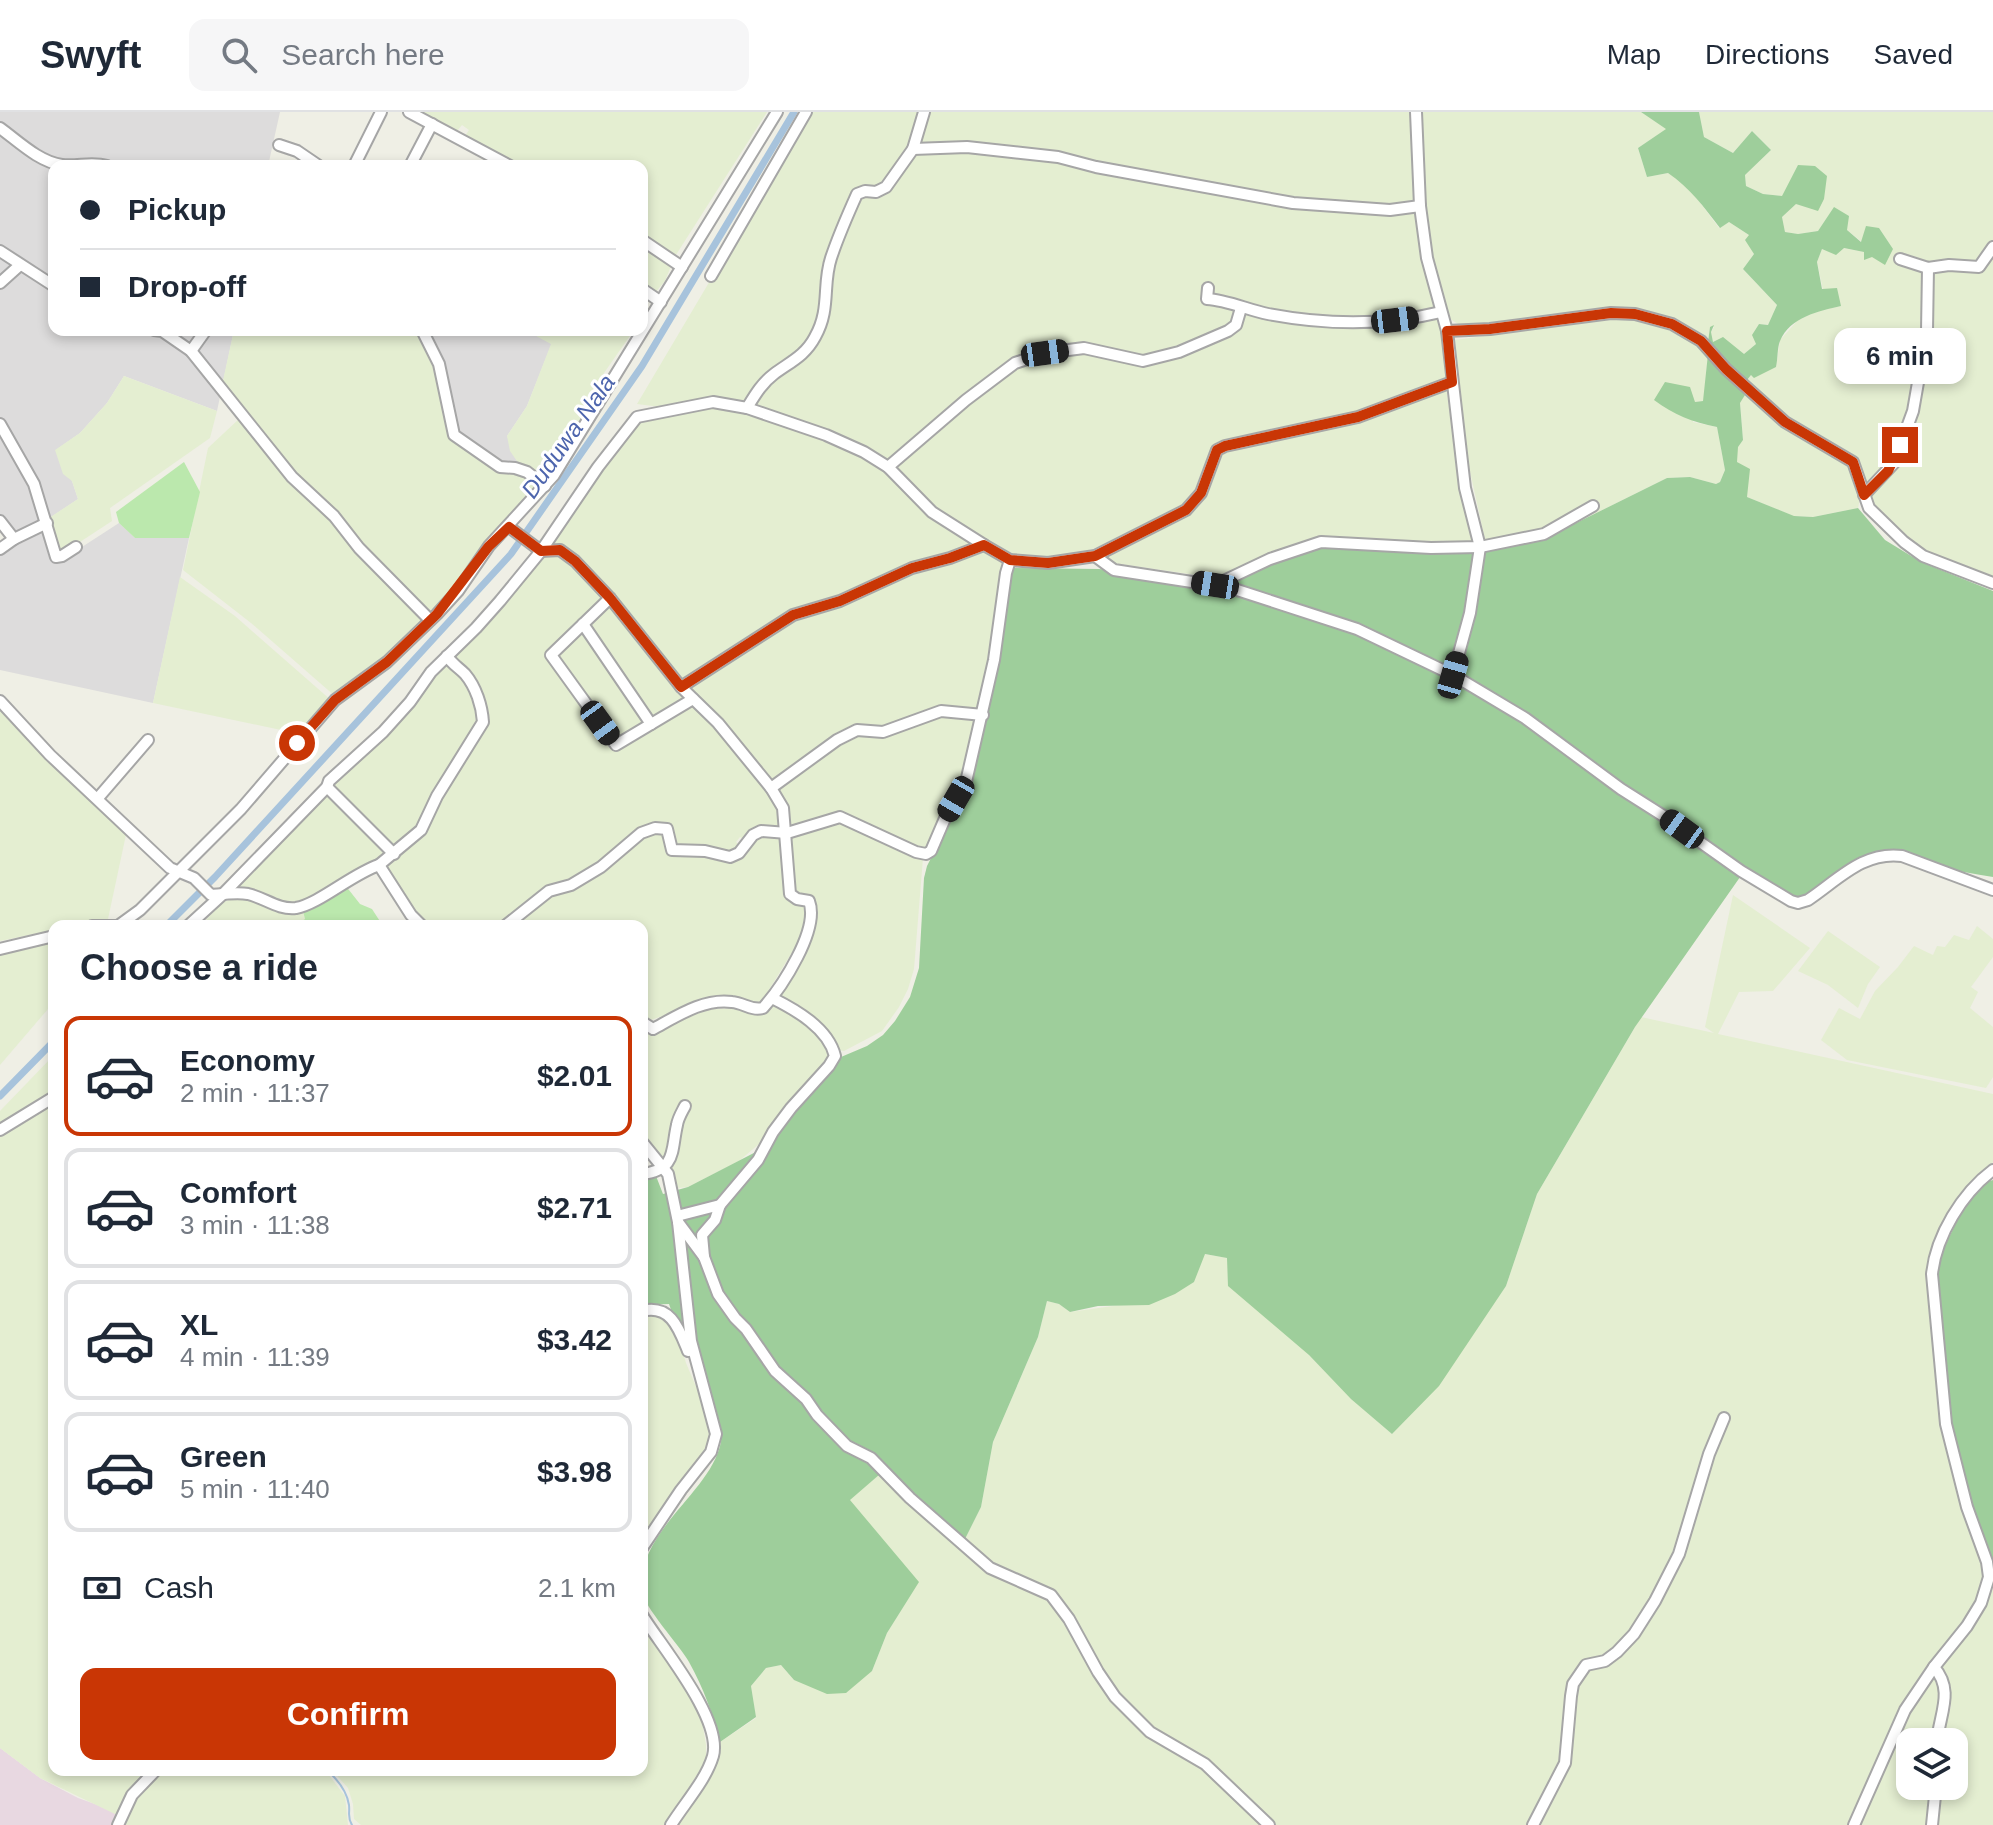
<!DOCTYPE html>
<html lang="en">
<head>
<meta charset="utf-8">
<style>
  body { margin:0; font-family:Helvetica,sans-serif; background:#f6f6f7; color:#1f2937; height:100vh; display:flex; flex-direction:column; font-size:30px; white-space:nowrap }
  * { box-sizing:border-box; margin:0 }
  p { font-size:26px; color:#747a83 }
  .icon { flex:none; width:44px; height:44px; fill:none; stroke:currentColor; stroke-width:2; stroke-linecap:round; stroke-linejoin:round }
  .map { position:relative; flex:1; overflow:hidden }
  .panel { position:absolute; left:48px; top:808px; width:600px; height:856px; display:flex; flex-direction:column; background:#fff; border-radius:16px; box-shadow:0 4px 12px #0003 }
  .panel>* { flex:none }
  .top-card { position:absolute; left:48px; top:48px; width:600px; height:176px; border-radius:16px; box-shadow:0 4px 12px #0003; display:grid; align-content:center; height:176px; padding:0 32px; background:#fff }
  .controls { position:absolute; left:1896px; top:1616px; display:grid; gap:16px }
  .controls a { display:grid; place-items:center; width:72px; height:72px; border-radius:16px; background:#fff; box-shadow:0 4px 12px #0003; font-size:40px }
  .end { position:absolute; width:36px; height:36px; margin:-18px; border:10px solid #c93605; background:#fff; box-shadow:0 0 0 4px #fff }
  .from { border-radius:50% }
  .bubble { position:absolute; height:56px; border-radius:16px; background:#fff; box-shadow:0 4px 12px #0003; font-size:26px; font-weight:700; line-height:56px; text-align:center }
  .car { position:absolute; width:24px; height:48px; margin:-24px -12px; border-radius:10px; box-shadow:0 0 6px 2px #0007; background:linear-gradient(#222 24%,#8ab4d8 0 40%,#222 0 76%,#8ab4d8 0 86%,#222 0) }
  .top-card b { display:flex; align-items:center; gap:28px; height:76px; font-size:30px }
  .top-card b+b { border-top:2px solid #e0e1e3 }
  .top-card i { width:20px; height:20px; background:#1f2937 }
  ul { padding:0; list-style:none }
  li { display:flex; align-items:center; gap:24px; height:120px; margin:0 16px 12px; padding:0 16px; border:4px solid #e0e1e3; border-radius:16px }
  li div { flex:1 }
  li b { display:block; font-size:30px }
  li em { font-style:normal; font-weight:700 }
  li.current { border-color:#c93605 }
  li>.icon { width:72px; height:72px; stroke-width:1.5 }
  h2 { padding:0 32px; font-size:36px; line-height:96px }
  .pay { display:flex; align-items:center; gap:20px; height:88px; padding:0 32px; font-size:30px }
  .pay p { margin-inline-start:auto }
  .button { display:flex; gap:16px; margin-top:auto; padding:16px 32px }
  .button a { flex:1; height:92px; border-radius:16px; background:#c93605; color:#fff; font-size:32px; font-weight:700; line-height:92px; text-align:center }
  header { display:flex; align-items:center; gap:48px; box-sizing:border-box; height:112px; padding:0 40px; background:#fff; border-bottom:2px solid #e0e1e3 }
  header strong { font-size:38px }
  nav { display:flex; gap:44px; margin-inline-start:auto; font-size:28px }
  .search { width:560px; height:72px; background:#f6f6f7; display:flex; align-items:center; gap:20px; box-sizing:border-box; padding:0 28px; border-radius:16px; color:#747a83; font-size:30px }
  .map>svg:first-child { display:block }
</style>
</head>
<body>
<header>
<strong>Swyft</strong>
<div class="search"><svg class="icon" aria-label="search" viewBox="0 0 24 24"><circle cx="10" cy="10" r="6"/><path d="M15 15l6 6"/></svg>Search here</div>
<nav><a>Map</a><a>Directions</a><a>Saved</a></nav>
</header>
<div class="map">
<svg width="1993" height="1713" viewBox="0 0 1993 1713">
  <rect width="100%" height="100%" fill="#efefe5"/>
  <!-- residential -->
  <g fill="#dddcdc">
    <polygon points="0,0 280,0 268,54 54,54 54,218 234,218 217,299 124,264 107,291 80,321 56,338 72,369 78,387 42,411 15,423 0,404"/>
    <polygon points="426,218 525,218 552,231 527,294 507,324 521,355 508,354 456,322"/>
    <polygon points="119,411 135,426 189,426 153,591 0,558 0,442 45,417 65,446"/>
  </g>
  <!-- industrial -->
  <polygon fill="#e8d8e1" points="0,1636 40,1666 78,1686 109,1697 117,1703 113,1713 0,1713"/>
  <!-- farmland -->
  <g fill="#e4eed1">
    <polygon points="419,0 767,0 674,146 642,126 642,54 517,54 465,24 469,18 462,13 457,19"/>
    <polygon points="810,0 1414,0 1418,89 1395,96 1290,89 1081,48 921,35 883,74 856,79 813,224 745,292 715,285 668,296 637,292"/>
    <polygon points="1420,0 1641,0 1667,17 1638,36 1647,65 1668,61 1684,71 1696,85 1719,116 1729,110 1749,123 1754,142 1743,157 1777,193 1768,213 1759,212 1753,222 1756,232 1743,243 1723,226 1713,231 1711,220 1714,215 1710,215 1708,230 1653,203 1624,197 1474,215 1458,212 1449,206 1427,132"/>
    <polygon points="1699,0 1993,0 1993,130 1980,150 1922,157 1925,209 1907,306 1891,347 1867,374 1860,360 1774,296 1747,268 1751,263 1776,255 1780,228 1797,209 1815,200 1841,194 1823,178 1817,150 1822,137 1843,136 1865,140 1867,114 1862,130 1847,118 1823,113 1818,119 1798,122 1785,120 1782,105 1797,91 1817,99 1782,84 1763,82 1746,74 1745,63 1771,38 1752,19 1733,41 1704,25"/>
    <polygon points="965,37 1055,47 1212,80 1416,96 1437,198 1400,205 1329,208 1243,193 1233,212 1172,240 1142,246 1100,235 1019,247 890,351 860,332 825,317 751,295 760,280 811,236 831,156 859,86 866,82 880,81 914,41"/>
    <polygon points="642,131 669,148 671,154 665,169 654,182 642,174"/>
    <polygon points="1993,144 1993,466 1910,432 1871,394 1870,385 1893,362 1920,279 1931,219 1932,162 1934,158 1970,161 1983,159"/>
    <polygon points="1243,200 1284,208 1436,204 1443,221 1448,268 1371,296 1302,316 1216,332 1211,337 1194,383 1181,394 1148,415 1077,443 1028,447 1001,438 942,402 894,355 1008,258 1028,249 1082,238 1132,251 1209,229"/>
    <polygon points="1614,203 1664,213 1698,230 1708,242 1704,289 1695,290 1693,310 1717,315 1725,358 1720,370 1716,372 1690,365 1667,366 1566,416 1506,435 1487,437 1466,341 1455,228 1594,209"/>
    <polygon points="234,218 418,218 435,246 450,319 539,372 490,427 442,492 430,498 378,452 336,399 294,362 222,273"/>
    <polygon points="525,218 634,218 604,261 579,314 545,368 521,355 510,339 507,324 527,294 551,232"/>
    <polygon points="124,264 217,299 210,326 110,396 112,409 60,443 49,406 78,387 72,369 63,362 55,338 80,321 107,291"/>
    <polygon points="1446,276 1463,384 1475,430 1426,435 1324,427 1224,467 1106,450 1105,445 1188,403 1200,392 1208,381 1222,341 1226,338 1349,311"/>
    <polygon points="1745,283 1787,315 1848,350 1860,387 1858,396 1813,405 1793,404 1747,385 1737,350 1737,335 1743,328 1740,291"/>
    <polygon points="710,295 723,295 798,317 853,338 880,355 917,390 974,431 939,445 904,453 856,479 791,501 683,568 626,498 588,455 573,442 552,431 625,324 640,310"/>
    <polygon points="240,306 426,510 384,550 336,585 251,511 183,458 208,336"/>
    <polygon points="985,440 1005,452 998,485 990,557 981,598 958,597 879,618 847,617 771,671 689,576 796,507 858,487 915,459"/>
    <polygon points="557,442 582,461 763,671 779,695 782,718 771,717 746,729 740,725 736,730 742,735 731,741 675,736 669,715 628,731 501,814 428,814 405,788 384,752 433,699 479,624 482,590 452,547 515,479 541,443"/>
    <polygon points="180,465 235,504 332,589 300,622 153,591"/>
    <polygon points="447,551 464,565 473,582 480,610 417,718 393,738 331,672 437,557"/>
    <polygon points="0,591 127,718 108,807 77,814 54,814 54,818 0,829"/>
    <polygon points="941,602 979,607 964,670 927,739 849,706 792,716 786,693 774,676 858,621 873,624 883,623"/>
    <polygon points="326,680 389,741 317,785 295,793 233,779"/>
    <polygon points="838,707 923,746 914,857 908,877 899,895 882,919 844,939 838,938 777,885 812,821 815,810 816,796 810,784 795,781 791,766 790,724"/>
    <polygon points="665,719 668,735 730,747 757,724 783,722 786,784 790,789 801,789 808,794 799,829 761,891 753,892 732,885 713,887 648,909 642,903 642,814 508,814 539,788 561,778 642,723"/>
    <polygon points="1733,783 1810,836 1773,879 1739,880 1718,922 1993,982 1993,1050 1968,1074 1938,1130 1937,1262 1985,1454 1986,1464 1980,1486 1963,1514 1915,1576 1850,1713 1272,1713 1227,1671 1151,1617 1110,1575 1053,1481 1042,1473 1001,1459 964,1429 981,1395 993,1330 1038,1225 1047,1189 1059,1192 1070,1200 1120,1193 1204,1142 1228,1146 1309,1243 1352,1287 1392,1322 1506,1174 1537,1082 1641,905 1714,921 1705,915"/>
    <polygon points="240,785 303,799 305,807 295,814 267,814 265,812 260,814 200,814 223,790"/>
    <polygon points="1977,814 1993,827 1993,845 1971,875 1978,880 1970,896 1993,915 1993,965 1986,976 1847,948 1821,928 1839,896 1860,907 1875,879 1898,855 1914,834 1933,843 1937,834 1945,835 1954,823 1969,828"/>
    <polygon points="1828,819 1880,855 1868,872 1858,896 1828,873 1798,859"/>
    <polygon points="54,830 54,890 0,953 0,841"/>
    <polygon points="775,891 816,918 831,942 766,1026 739,1049 688,1075 678,1076 671,1054 642,1021 642,919 656,919 686,904 713,897 737,896 760,903"/>
    <polygon points="54,943 54,983 0,1016 0,999"/>
    <polygon points="54,988 54,1658 152,1658 117,1703 40,1666 0,1636 0,1020"/>
    <polygon points="648,1201 666,1204 680,1229 686,1251 706,1298 710,1329 704,1344 665,1390 642,1426 642,1203"/>
    <polygon points="882,1360 981,1451 1050,1484 1126,1598 1202,1653 1267,1713 676,1713 716,1649 720,1630 756,1606 751,1574 766,1556 781,1553 794,1568 872,1559 887,1521 918,1470 849,1388"/>
    <polygon points="1993,1477 1993,1713 1935,1713 1939,1674 1954,1674 1954,1630 1941,1630 1941,1621 1951,1595 1949,1582 1939,1555 1973,1512"/>
    <polygon points="642,1510 695,1590 702,1609 706,1633 706,1648 666,1713 361,1713 354,1707 353,1692 348,1676 332,1658 642,1658"/>
    <polygon points="1935,1563 1943,1580 1935,1630 1910,1630 1910,1674 1933,1674 1929,1713 1858,1713 1915,1591"/>
    <polygon points="160,1658 325,1658 345,1684 348,1713 121,1713 140,1680"/>
  </g>
  <!-- grass -->
  <g fill="#bbe8ad">
    <polygon points="184,350 200,380 189,426 135,426 119,411 116,400"/>
    <polygon points="345,773 360,792 372,797 383,814 295,814 305,807 303,799"/>
  </g>
  <!-- forest -->
  <g fill="#9ece9b">
    <path d="M1641,0H1699L1704,25L1733,41L1752,19L1771,38L1745,63L1746,74L1763,82L1782,84L1798,53L1815,54L1827,64L1824,87L1818,99L1796,92L1782,105L1785,120L1798,122L1818,119L1834,95L1849,104L1847,118L1861,130L1866,114L1879,116L1893,137L1885,153L1872,145L1864,148V140L1844,136L1836,143L1822,137L1817,150L1822,177L1837,176L1841,194C1819,199 1790,205 1780,229C1777,236 1778,247 1776,255L1754,266L1751,263L1747,268L1725,253L1708,230L1710,215L1714,213L1711,220L1713,230L1723,225L1744,242L1756,232L1752,223L1759,212L1768,213L1777,193L1743,157L1754,142L1745,128L1749,123L1729,110L1720,116C1704,95 1690,76 1668,61L1647,65L1638,36L1666,17Z"/>
    <path d="M1708,242L1745,283L1740,291L1743,328L1738,335L1737,350L1750,357L1747,385L1794,404L1813,405L1858,396L1885,428L1921,450L1993,479V765C1973,762 1952,758 1933,752C1907,745 1888,734 1861,745C1836,756 1821,779 1793,787L1745,758L1635,915L1537,1082L1506,1174L1439,1274L1392,1322L1351,1287L1309,1243L1228,1174L1227,1146L1205,1142L1194,1170L1175,1182L1149,1193L1098,1194L1070,1200L1059,1192L1047,1189L1038,1225L993,1330L981,1395L964,1429L887,1356L850,1388L919,1470L887,1521L872,1559L846,1581L827,1582L794,1568L781,1553L766,1556L751,1574L756,1605L720,1630C712,1600 704,1577 689,1550C680,1534 643,1494 642,1479C636,1419 711,1381 721,1330C723,1316 695,1231 690,1211L675,1209L669,1192L642,1193V1068L656,1064L663,1082L688,1075L771,1032L797,995L841,945L867,934L883,923L895,909L910,885L919,856L924,766L927,754L967,675L1008,464L1014,456L1099,457L1222,472L1324,433L1440,440L1506,435L1566,416L1667,366L1690,365L1716,372L1720,370L1725,358L1717,315C1692,310 1674,303 1654,288L1665,270L1690,275L1695,290L1703,289Z"/>
    <polygon points="1993,1068 1993,1467 1990,1441 1963,1374 1953,1336 1952,1309 1944,1264 1936,1153 1964,1094 1987,1070"/>
  </g>
  <g fill="none" stroke-linecap="round" stroke-linejoin="round">
    <!-- stream -->
    <path stroke="#a7c3dc" stroke-width="2" d="M327,1658C338,1668 347,1679 349,1693C350,1702 347,1705 352,1713"/>
    <!-- canal -->
    <g stroke="#a7c3dc" stroke-width="7">
      <polyline points="166,814 215,765 511,442 642,254 794,0"/>
      <polyline points="0,984 54,929"/>
    </g>
    <defs>
      <g id="minor">
        <polyline points="409,0 510,54"/>
        <polyline points="1416,0 1420,94 1427,146 1447,219 1465,376 1480,435 1470,501 1453,563"/>
        <path d="M0,16C18,29 39,50 62,53C78,55 91,49 107,54"/>
        <polyline points="279,33 297,39 319,54"/>
        <polyline points="913,37 967,35 1058,45 1096,55 1293,91 1390,98 1420,94"/>
        <polyline points="354,54 381,0"/>
        <polyline points="410,54 432,12"/>
        <polyline points="642,128 682,155"/>
        <polyline points="0,139 54,174"/>
        <polyline points="1900,147 1928,156 1949,153 1979,155 1993,135"/>
        <polyline points="711,164 806,0"/>
        <polyline points="0,171 20,153"/>
        <path d="M1208,176L1207,187C1227,188 1248,198 1268,202C1326,213 1384,214 1441,200"/>
        <polyline points="642,177 661,190"/>
        <polyline points="154,218 162,219 191,239 292,365 334,404 359,436 430,508"/>
        <polyline points="422,218 439,252 454,323 500,355 515,356 527,360 545,374"/>
        <polyline points="1447,219 1490,217 1611,201 1635,202 1672,212 1701,229 1726,257 1785,310 1853,350 1869,396 1904,430 1923,444 1993,471"/>
        <polyline points="191,239 206,218"/>
        <path d="M747,296C755,283 762,271 774,262C790,250 805,244 815,225C831,197 822,173 831,146C838,125 848,102 857,82L865,79L876,80L886,75L913,37L924,0"/>
        <polyline points="0,312 34,372 56,445 62,444 76,435"/>
        <polyline points="888,355 966,288 1015,251 1045,241 1084,236 1143,249 1179,240 1228,219 1236,213 1241,196"/>
        <polyline points="1864,383 1894,351 1913,299 1927,219 1928,156"/>
        <polyline points="0,409 14,427 0,437"/>
        <path d="M509,415L541,439L560,438L575,449L610,486L681,575L718,611L771,676L783,696L790,782L797,787L809,789C820,817 782,875 763,896C751,899 744,891 732,890C704,886 677,904 653,917L642,910"/>
        <polyline points="14,427 47,411"/>
        <path d="M1095,444L1114,458L1231,476L1357,517L1453,563L1525,606L1621,677L1662,703L1741,759L1791,789L1798,791L1808,788C1838,768 1863,739 1902,744L1993,778"/>
        <polyline points="1215,473 1270,447 1321,430 1431,436 1480,435 1544,422 1593,394"/>
        <polyline points="610,486 551,543 616,633 693,587"/>
        <polyline points="583,512 651,612"/>
        <polyline points="681,575 793,503 840,489 912,456 950,446 984,433"/>
        <path d="M0,589L50,643L170,756L194,766L211,783C223,782 237,780 248,782C265,786 278,798 296,796C319,792 352,762 379,753L411,803L422,814"/>
        <polyline points="327,675 394,742"/>
        <polyline points="771,676 837,628 857,618 883,620 941,599 983,603"/>
        <polyline points="98,686 148,628"/>
        <path d="M379,753L421,718L437,684L483,610C482,594 476,575 465,562C458,555 452,552 447,544"/>
        <polyline points="92,814 118,814 140,798 241,697 335,588 387,550 437,502 458,479 489,434 554,363 777,0"/>
        <polyline points="188,814 223,782 327,675 329,669 383,620 410,590 431,560 476,516 500,489 541,439 598,355 637,305 713,290 747,296 826,323 864,340 888,355 932,400 984,433 1010,448 1048,451 1095,444 1186,398 1201,381 1217,338 1225,334 1358,305 1452,270"/>
        <polyline points="505,814 549,779 571,773 601,755 641,721 655,716 667,717 672,738 705,739 730,745 739,741 753,723 761,719 787,721 840,705 916,740 926,742 931,739 946,704 966,670 994,548 1006,461 1010,448"/>
        <polyline points="0,837 54,824"/>
        <polyline points="0,1018 54,985"/>
        <polyline points="642,1030 668,1062 678,1110 691,1229 716,1322 711,1340 681,1378 642,1436"/>
        <path d="M642,1062C677,1058 671,1038 677,1013C678,1006 682,1000 685,994"/>
        <path d="M677,1104L720,1093L758,1048L773,1020L791,996L829,954L835,944C828,916 796,898 772,886"/>
        <polyline points="678,1110 704,1145 718,1182 735,1206 746,1217 775,1259 806,1287 817,1303 847,1334 871,1346 910,1386 990,1456 1051,1483 1069,1507 1098,1560 1115,1585 1150,1620 1205,1652 1269,1713"/>
        <polyline points="704,1145 702,1123 715,1108 720,1093"/>
        <path d="M642,1199C671,1192 679,1217 688,1239"/>
        <path d="M642,1503C661,1534 723,1607 713,1644C706,1668 684,1692 671,1713"/>
        <path d="M1934,1555C1955,1579 1939,1603 1937,1630"/>
        <polyline points="118,1713 132,1683 156,1658"/>
        <polyline points="1533,1713 1565,1651 1571,1584 1573,1572 1586,1553 1605,1549 1617,1540 1634,1522 1655,1489 1679,1442 1709,1342 1724,1306"/>
        <path d="M1854,1713L1905,1598L1934,1555L1967,1514L1981,1491L1989,1465L1987,1450L1967,1395L1946,1312L1932,1162C1936,1124 1962,1081 1993,1058"/>
        <polyline points="1932,1713 1936,1674"/>
      </g>
    </defs>
    <!-- minor casing -->
    <use href="#minor" stroke="#a6a6a6" stroke-width="14"/>
    <!-- minor -->
    <use href="#minor" stroke="#fff" stroke-width="10"/>
  </g>
  <g fill="none" stroke-linecap="round" stroke-linejoin="round">
    <!-- route -->
    <polyline stroke="#c93605" stroke-width="10" points="297,631 335,588 387,550 437,502 489,434 509,415 541,439 560,438 575,449 610,486 681,575 793,503 840,489 912,456 950,446 984,433 1010,448 1048,451 1095,444 1186,398 1201,381 1217,338 1225,334 1358,305 1452,270 1447,219 1490,217 1611,201 1635,202 1672,212 1701,229 1726,257 1785,310 1853,350 1864,383 1888,359 1900,333"/>
  </g>
  <g text-anchor="middle" dominant-baseline="central" stroke-width="6" stroke-linejoin="round" paint-order="stroke">
    <!-- water labels -->
    <g font-size="24" font-style="italic" fill="#4d65ad" stroke="#fff">
      <text transform="translate(568 324) rotate(-55)">Duduwa Nala</text>
    </g>
  </g>
</svg>
<div class="controls">
<a><svg class="icon" aria-label="layers" viewBox="0 0 24 24"><path d="M12 4l9 5-9 5-9-5zM3 14l9 5 9-5"/></svg></a>
</div>
<i class="end from" style="left:297px;top:631px"></i>
<i class="end" style="left:1900px;top:333px"></i>
<div class="bubble" style="left:1834px;top:216px;width:132px">6 min</div>
<i class="car" style="left:1395px;top:208px;rotate:83deg"></i>
<i class="car" style="left:1045px;top:241px;rotate:82deg"></i>
<i class="car" style="left:1215px;top:473px;rotate:279deg"></i>
<i class="car" style="left:1453px;top:563px;rotate:16deg"></i>
<i class="car" style="left:600px;top:611px;rotate:144deg"></i>
<i class="car" style="left:956px;top:687px;rotate:210deg"></i>
<i class="car" style="left:1682px;top:717px;rotate:306deg"></i>
<div class="top-card">
<b><i class="from"></i>Pickup</b>
<b><i></i>Drop-off</b>
</div>
<section class="panel">
<h2>Choose a ride</h2>
<ul>
<li class="current"><svg class="icon" aria-label="car" viewBox="0 0 24 24"><path d="M5 17H2v-5l4-1 3-4h7l3 4 3 1v5h-3M9 17h6M6 11h13"/><circle cx="7" cy="17" r="2"/><circle cx="17" cy="17" r="2"/></svg><div><b>Economy</b><p>2 min · 11:37</p></div><em>$2.01</em></li>
<li><svg class="icon" aria-label="car" viewBox="0 0 24 24"><path d="M5 17H2v-5l4-1 3-4h7l3 4 3 1v5h-3M9 17h6M6 11h13"/><circle cx="7" cy="17" r="2"/><circle cx="17" cy="17" r="2"/></svg><div><b>Comfort</b><p>3 min · 11:38</p></div><em>$2.71</em></li>
<li><svg class="icon" aria-label="car" viewBox="0 0 24 24"><path d="M5 17H2v-5l4-1 3-4h7l3 4 3 1v5h-3M9 17h6M6 11h13"/><circle cx="7" cy="17" r="2"/><circle cx="17" cy="17" r="2"/></svg><div><b>XL</b><p>4 min · 11:39</p></div><em>$3.42</em></li>
<li><svg class="icon" aria-label="car" viewBox="0 0 24 24"><path d="M5 17H2v-5l4-1 3-4h7l3 4 3 1v5h-3M9 17h6M6 11h13"/><circle cx="7" cy="17" r="2"/><circle cx="17" cy="17" r="2"/></svg><div><b>Green</b><p>5 min · 11:40</p></div><em>$3.98</em></li>
</ul>
<div class="pay"><svg class="icon" aria-label="cash" viewBox="0 0 24 24"><path d="M3 7h18v10H3z"/><circle cx="12" cy="12" r="2"/></svg>Cash<p>2.1 km</p></div>
<div class="button"><a>Confirm</a></div>
</section>
</div>
</body>
</html>
